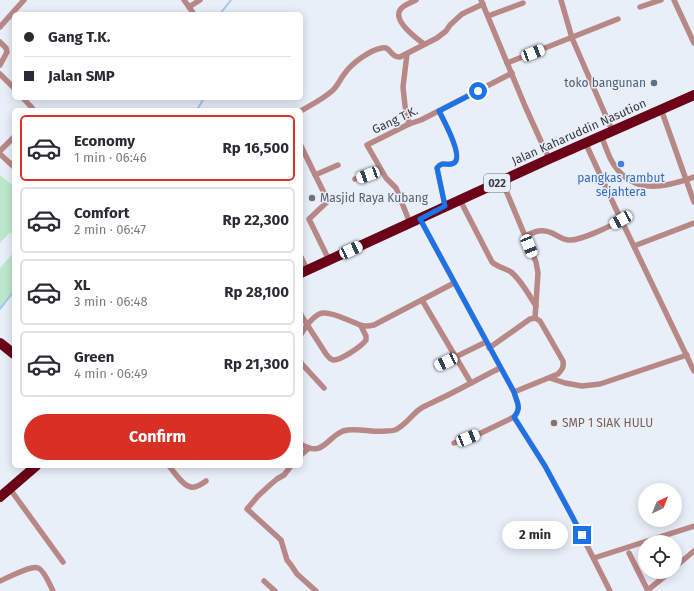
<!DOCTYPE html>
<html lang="en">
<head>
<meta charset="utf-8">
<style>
  body { margin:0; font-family:"Fira Sans",sans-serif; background:#f7f7f7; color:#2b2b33; height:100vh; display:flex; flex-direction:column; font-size:15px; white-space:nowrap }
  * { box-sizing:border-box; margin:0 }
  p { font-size:13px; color:#7c7c81 }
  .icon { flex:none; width:22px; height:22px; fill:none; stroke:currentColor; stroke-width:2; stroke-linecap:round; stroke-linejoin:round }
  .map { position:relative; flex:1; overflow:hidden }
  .details { position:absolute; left:12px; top:108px; width:291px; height:360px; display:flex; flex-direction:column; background:#fff; border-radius:6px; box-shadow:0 2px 10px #0003 }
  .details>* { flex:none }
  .top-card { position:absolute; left:12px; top:12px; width:291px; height:88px; border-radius:6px; box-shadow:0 2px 10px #0003; display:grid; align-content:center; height:88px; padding:0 12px; background:#fff }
  .needle { width:26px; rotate:43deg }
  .buttons { position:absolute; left:638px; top:483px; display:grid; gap:8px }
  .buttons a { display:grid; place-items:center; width:44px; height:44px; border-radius:50%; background:#fff; box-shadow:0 2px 10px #0003; font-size:20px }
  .end { position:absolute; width:18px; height:18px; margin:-9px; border:5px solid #1a73e8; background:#fff; box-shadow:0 0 0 2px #fff }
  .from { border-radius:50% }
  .bubble { position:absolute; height:28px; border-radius:14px; background:#fff; box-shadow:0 2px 10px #0003; font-size:13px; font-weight:700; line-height:28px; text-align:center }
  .car { position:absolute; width:12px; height:24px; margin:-12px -6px; border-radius:5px; box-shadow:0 0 3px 1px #0007; background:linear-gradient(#fff 24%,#345 0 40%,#fff 0 76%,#345 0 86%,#fff 0) }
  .top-card b { display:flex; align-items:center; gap:14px; height:38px; font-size:15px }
  .top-card b+b { border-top:1px solid #e1e1e2 }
  .top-card i { width:10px; height:10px; background:#2b2b33 }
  ul { padding:7px 0 0; list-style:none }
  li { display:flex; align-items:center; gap:12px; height:66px; margin:0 8px 6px; padding:0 4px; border:2px solid #e1e1e2; border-radius:6px }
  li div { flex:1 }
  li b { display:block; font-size:15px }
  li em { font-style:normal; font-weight:700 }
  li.active { border-color:#d93025 }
  li>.icon { width:36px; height:36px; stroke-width:1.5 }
  .action { display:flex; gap:8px; margin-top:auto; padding:8px 12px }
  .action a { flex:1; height:46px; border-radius:24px; background:#d93025; color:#fff; font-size:16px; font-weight:700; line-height:46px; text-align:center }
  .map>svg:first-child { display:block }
</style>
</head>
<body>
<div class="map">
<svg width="694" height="591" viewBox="0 0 694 591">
  <rect width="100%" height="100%" fill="#e8eff9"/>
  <!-- green -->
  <g fill="#bbe8cc">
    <polygon points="0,175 14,187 14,236 10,232 0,243"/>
    <polygon points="14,252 14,291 0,309 0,268"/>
  </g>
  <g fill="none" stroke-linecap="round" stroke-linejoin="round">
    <!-- stream -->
    <g stroke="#a1c8f3" stroke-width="2">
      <polyline points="220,14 231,0"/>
      <polyline points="197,110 204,98"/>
      <polyline points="0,309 14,291"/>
    </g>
    <!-- street -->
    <g stroke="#b88887" stroke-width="5.5">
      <polyline points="184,0 194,14"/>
      <path d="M416,0C411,3 403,5 400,10C393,21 416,38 424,44"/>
      <polyline points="481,0 525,106 549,159"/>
      <polyline points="561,0 572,38 612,130"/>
      <polyline points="674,0 694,43"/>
      <polyline points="189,7 200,0"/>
      <polyline points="640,7 661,0"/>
      <polyline points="488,16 523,3"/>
      <polyline points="0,27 24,0"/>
      <polyline points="0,42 6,48 7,52 0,65"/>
      <polyline points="407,54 403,87 405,106 409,124"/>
      <polyline points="507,63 618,19"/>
      <polyline points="0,74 14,88"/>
      <polyline points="23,98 34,110"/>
      <polyline points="661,109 694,202"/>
      <path d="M301,111C311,105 323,99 332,91C338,86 340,79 345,73C352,63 370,50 382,48C391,46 390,58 400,57L437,38L446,31L450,25L462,14L483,4"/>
      <path d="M439,111C443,119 464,157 454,163C447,167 443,160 437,168L445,206"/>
      <path d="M601,135C604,143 607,151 610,158C629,195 661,189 694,177"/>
      <polyline points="585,142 615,207 694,371"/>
      <polyline points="301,146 327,199 326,203 309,219 329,260"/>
      <polyline points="0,151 14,137"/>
      <polyline points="0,154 14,167"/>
      <polyline points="315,175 338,165"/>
      <polyline points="355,179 381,170"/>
      <polyline points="502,181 536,262 538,273 535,318"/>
      <path d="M460,200L492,262C497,267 505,268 511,272C521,280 529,295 536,306"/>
      <path d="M420,219L514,392C517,403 522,407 514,417L545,466L570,512L610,591"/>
      <polyline points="410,223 396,188 386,178 367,145 409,124 421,120 512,73"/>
      <path d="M525,236C534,232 542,228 552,233C558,236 563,240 569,240C580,241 611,226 621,220"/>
      <polyline points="634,246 694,223"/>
      <polyline points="301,257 307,270"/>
      <polyline points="422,300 471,383"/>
      <path d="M301,315L326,354C328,356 329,359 333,360C340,361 362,346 366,340V336L361,326"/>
      <path d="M301,334C306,326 314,314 323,313C332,312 345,319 353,322C362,326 365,327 374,325L454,283"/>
      <path d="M489,348L530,319L535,318L540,321L563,361C564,367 562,370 558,374L514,392"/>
      <polyline points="301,363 324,388"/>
      <polyline points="437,366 486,342"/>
      <polyline points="550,378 565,383 582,386 600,384 687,355"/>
      <polyline points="454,443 481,433 514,417"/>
      <path d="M301,444C323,458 326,438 343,431C356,427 372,433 386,431C389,431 392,431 395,430C407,425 413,412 423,407C431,403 438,400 446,396C464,387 482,377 500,368"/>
      <polyline points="301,455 309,448"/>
      <path d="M169,466C174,472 183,486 191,487C196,488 202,484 206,481"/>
      <polyline points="291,466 284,475 277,479 271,484 258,496 247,509 281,540 287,560 291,565 297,574 316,591"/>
      <polyline points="10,489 63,562"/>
      <polyline points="629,553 648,591"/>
      <polyline points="594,558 694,526"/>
      <polyline points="675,567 694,551"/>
      <path d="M0,581C7,578 31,565 38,568C44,570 50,585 53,591"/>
      <polyline points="264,581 275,591"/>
      <polyline points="648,590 670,572"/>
    </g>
    <!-- highway -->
    <g stroke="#6b0218" stroke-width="10">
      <polyline points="301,273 549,159 694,95"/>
      <polyline points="0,343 14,354"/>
      <polyline points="0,497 36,466"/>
    </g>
  </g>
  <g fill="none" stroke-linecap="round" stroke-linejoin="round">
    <!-- route -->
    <path stroke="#1a73e8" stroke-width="5" d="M478,91L439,111C443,119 464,157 454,163C447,167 443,160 437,168L445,206L420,219L514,392C517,403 522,408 514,417L545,466L582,535"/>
  </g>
  <!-- markers -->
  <circle fill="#5c6f8a" stroke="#e8eff9" stroke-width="1.5" cx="654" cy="83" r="4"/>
  <circle fill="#3f7fe0" stroke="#e8eff9" stroke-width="1.5" cx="621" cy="164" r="4"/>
  <circle fill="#6b7280" stroke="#e8eff9" stroke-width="1.5" cx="312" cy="198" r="4"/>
  <circle fill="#8d6e63" stroke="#e8eff9" stroke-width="1.5" cx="554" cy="423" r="4"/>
  <g text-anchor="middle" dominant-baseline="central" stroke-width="3" stroke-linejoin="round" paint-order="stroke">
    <!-- shield labels -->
    <rect fill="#e8eff9" stroke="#6c7075" stroke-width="1" x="484" y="174" width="26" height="18" rx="3"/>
    <g font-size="11" font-weight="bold" fill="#37393d">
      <text x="497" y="183">022</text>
    </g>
    <!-- service labels -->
    <g font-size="12" fill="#4e5e75" stroke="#e8eff9" text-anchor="end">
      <text x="646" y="83">toko bangunan</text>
    </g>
    <!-- street labels -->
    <g font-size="12" fill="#37393d" stroke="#e8eff9">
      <text transform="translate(395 120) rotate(-25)">Gang T.K.</text>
      <text transform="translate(579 132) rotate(-24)">Jalan Kaharuddin Nasution</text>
    </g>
    <!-- shop labels -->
    <g font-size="12" fill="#366cbe" stroke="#e8eff9">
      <text x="621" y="178">pangkas rambut<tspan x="621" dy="14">sejahtera</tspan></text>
    </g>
    <!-- worship labels -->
    <g font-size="12" fill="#5b616d" stroke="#e8eff9" text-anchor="start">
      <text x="320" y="198">Masjid Raya Kubang</text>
    </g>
    <!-- education labels -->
    <g font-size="12" fill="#785e54" stroke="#e8eff9" text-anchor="start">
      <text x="562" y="423">SMP 1 SIAK HULU</text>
    </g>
  </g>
</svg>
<div class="buttons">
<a><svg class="needle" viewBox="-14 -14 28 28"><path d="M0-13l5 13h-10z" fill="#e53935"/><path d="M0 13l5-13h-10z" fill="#7c7c81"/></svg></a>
<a><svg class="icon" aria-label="locate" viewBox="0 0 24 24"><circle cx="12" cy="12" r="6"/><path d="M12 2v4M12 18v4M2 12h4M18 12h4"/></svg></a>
</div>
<i class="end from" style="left:478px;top:91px"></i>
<i class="end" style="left:582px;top:535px"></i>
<div class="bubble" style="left:502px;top:521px;width:66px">2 min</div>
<i class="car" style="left:533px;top:53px;rotate:69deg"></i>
<i class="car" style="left:368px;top:175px;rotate:250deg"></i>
<i class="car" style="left:621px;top:220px;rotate:241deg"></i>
<i class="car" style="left:529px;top:246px;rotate:158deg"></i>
<i class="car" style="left:351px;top:250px;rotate:65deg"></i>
<i class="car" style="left:446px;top:362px;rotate:245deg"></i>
<i class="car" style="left:468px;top:438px;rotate:68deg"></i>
<div class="top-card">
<b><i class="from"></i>Gang T.K.</b>
<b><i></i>Jalan SMP</b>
</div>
<section class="details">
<ul>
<li class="active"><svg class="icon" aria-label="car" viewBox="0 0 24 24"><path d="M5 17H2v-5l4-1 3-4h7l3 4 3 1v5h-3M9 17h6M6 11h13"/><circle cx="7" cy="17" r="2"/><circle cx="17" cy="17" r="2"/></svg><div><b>Economy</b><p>1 min · 06:46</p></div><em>Rp 16,500</em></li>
<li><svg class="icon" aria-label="car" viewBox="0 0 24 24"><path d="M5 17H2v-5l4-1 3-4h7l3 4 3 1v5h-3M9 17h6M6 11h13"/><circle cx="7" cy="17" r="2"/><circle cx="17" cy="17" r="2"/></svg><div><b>Comfort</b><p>2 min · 06:47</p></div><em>Rp 22,300</em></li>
<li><svg class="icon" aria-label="car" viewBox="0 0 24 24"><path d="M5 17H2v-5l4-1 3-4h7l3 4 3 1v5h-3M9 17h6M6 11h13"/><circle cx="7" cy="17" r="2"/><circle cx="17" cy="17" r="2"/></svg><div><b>XL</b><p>3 min · 06:48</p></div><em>Rp 28,100</em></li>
<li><svg class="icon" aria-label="car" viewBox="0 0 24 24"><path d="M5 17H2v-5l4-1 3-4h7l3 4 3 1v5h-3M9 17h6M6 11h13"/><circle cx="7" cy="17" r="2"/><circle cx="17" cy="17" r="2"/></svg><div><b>Green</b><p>4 min · 06:49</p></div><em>Rp 21,300</em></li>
</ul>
<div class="action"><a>Confirm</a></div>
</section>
</div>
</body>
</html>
